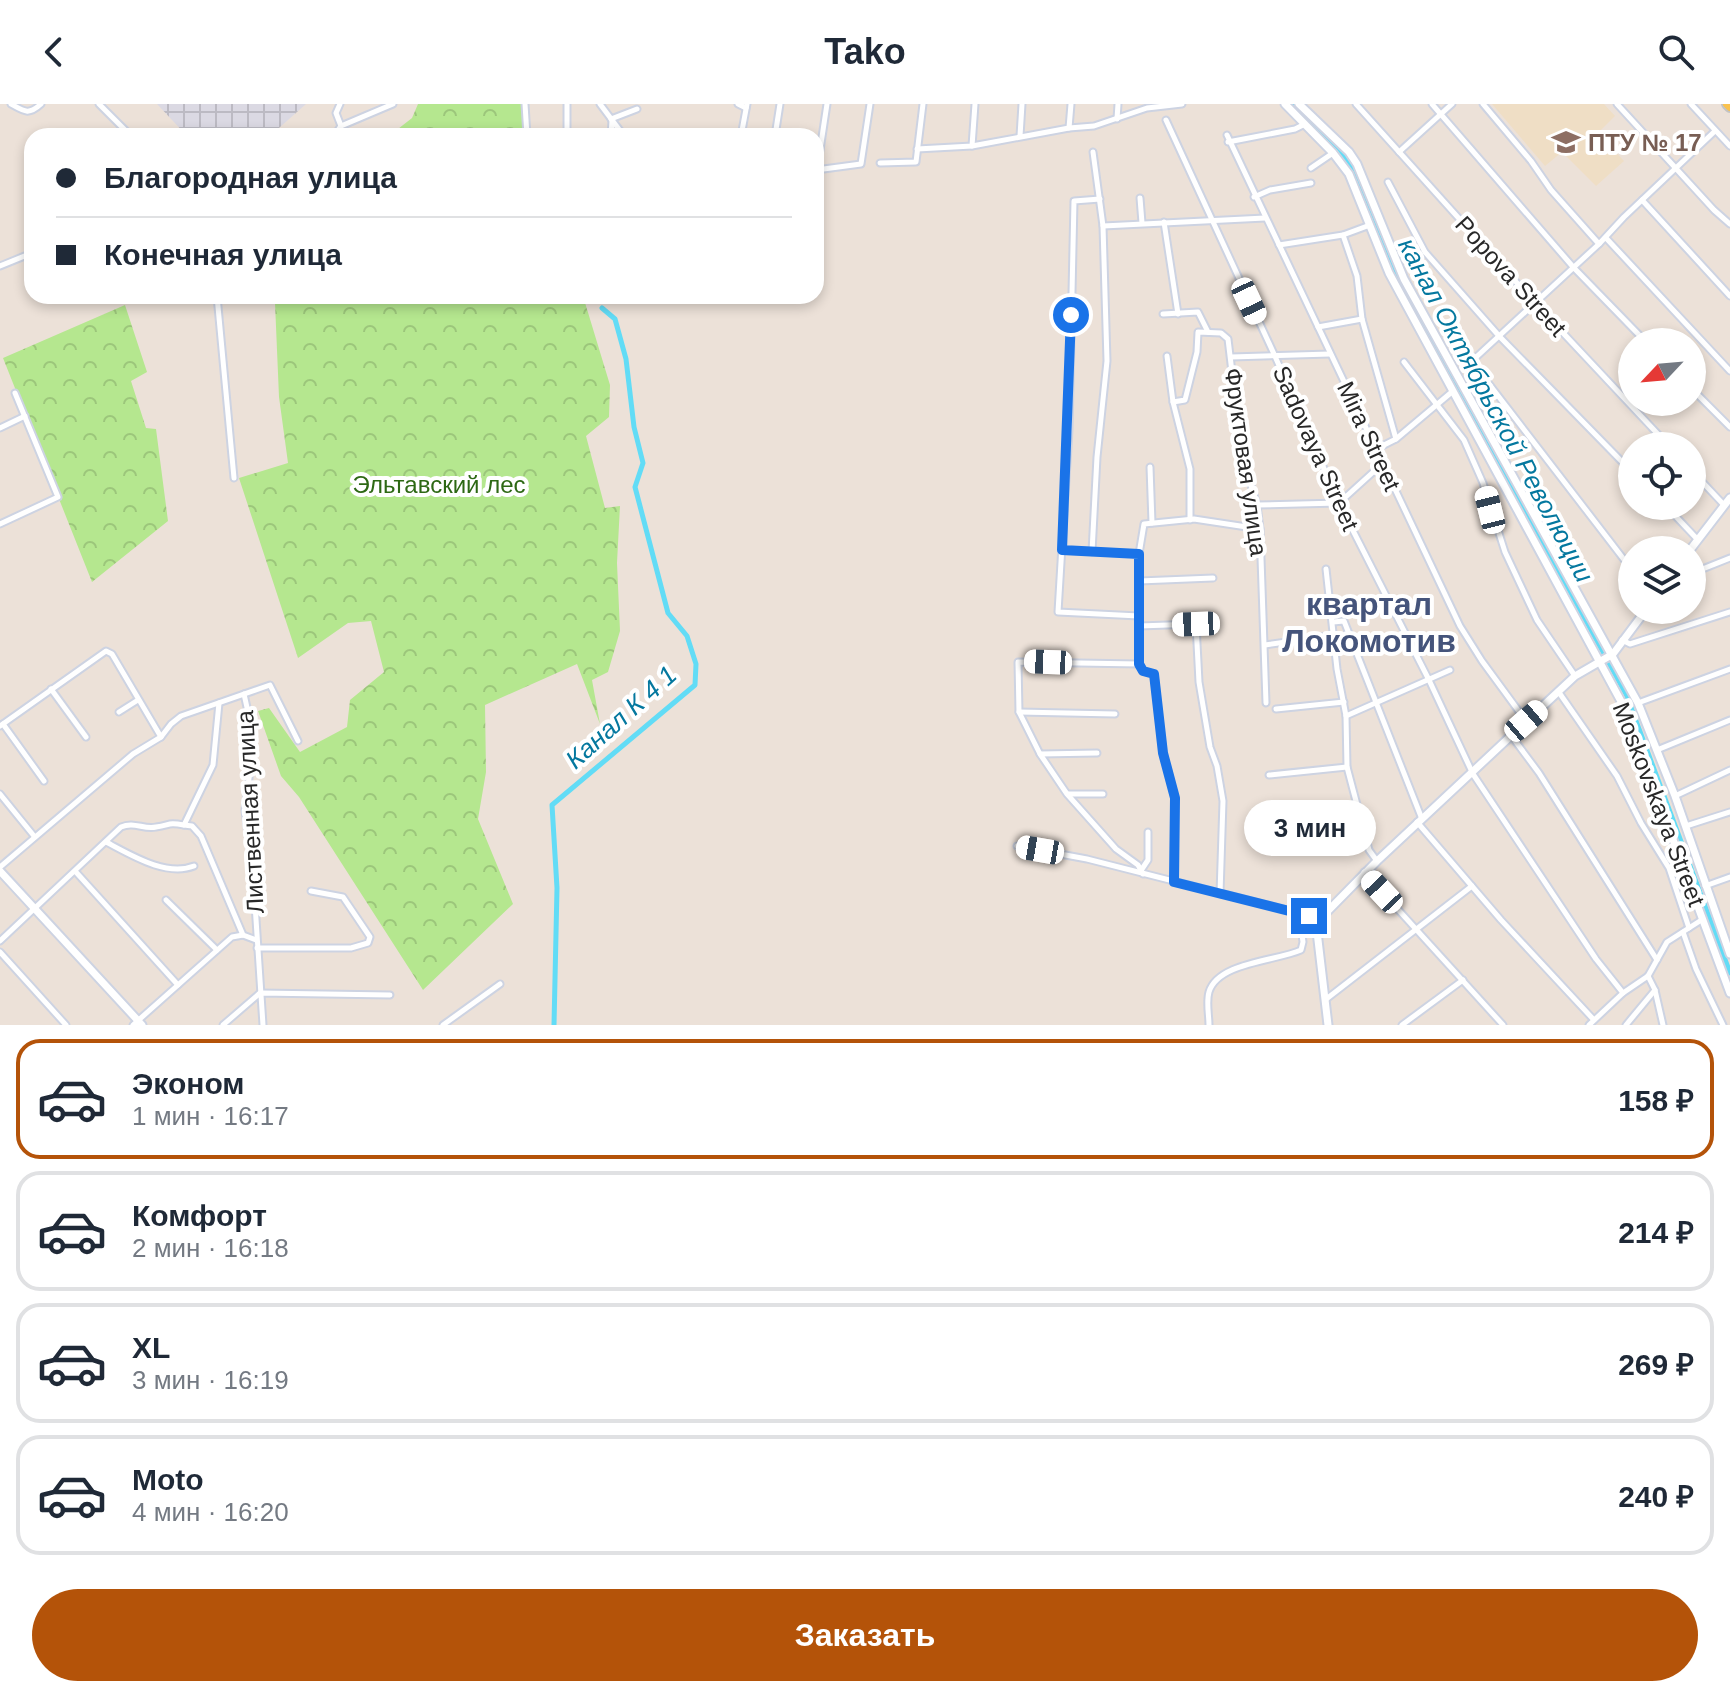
<!DOCTYPE html>
<html lang="ru">
<head>
<meta charset="utf-8">
<style>
  body { margin:0; font-family:Arial,sans-serif; background:#f2f2f3; color:#1f2937; height:100vh; display:flex; flex-direction:column; font-size:30px; white-space:nowrap }
  * { box-sizing:border-box; margin:0 }
  p { font-size:26px; color:#747a83 }
  .icon { flex:none; width:44px; height:44px; fill:none; stroke:currentColor; stroke-width:2; stroke-linecap:round; stroke-linejoin:round }
  .map { position:relative; height:921px; overflow:hidden }
  .drawer { display:flex; flex-direction:column; background:#fff; flex:1 }
  .drawer>* { flex:none }
  .guide { position:absolute; left:24px; top:24px; width:800px; height:176px; border-radius:24px; box-shadow:0 4px 12px #0003; display:grid; align-content:center; height:176px; padding:0 32px; background:#fff }
  .needle { width:52px; rotate:244deg }
  .tools { position:absolute; left:1618px; top:224px; display:grid; gap:16px }
  .tools a { display:grid; place-items:center; width:88px; height:88px; border-radius:50%; background:#fff; box-shadow:0 4px 12px #0003; font-size:40px }
  .end { position:absolute; width:36px; height:36px; margin:-18px; border:10px solid #1a73e8; background:#fff; box-shadow:0 0 0 4px #fff }
  .from { border-radius:50% }
  .bubble { position:absolute; height:56px; border-radius:28px; background:#fff; box-shadow:0 4px 12px #0003; font-size:26px; font-weight:600; line-height:56px; text-align:center }
  .car { position:absolute; width:24px; height:48px; margin:-24px -12px; border-radius:10px; box-shadow:0 0 6px 2px #0007; background:linear-gradient(#fff 24%,#345 0 40%,#fff 0 76%,#345 0 86%,#fff 0) }
  .guide b { display:flex; align-items:center; gap:28px; height:76px; font-size:30px }
  .guide b+b { border-top:2px solid #e0e1e3 }
  .guide i { width:20px; height:20px; background:#1f2937 }
  ul { padding:14px 0 0; list-style:none }
  li { display:flex; align-items:center; gap:24px; height:120px; margin:0 16px 12px; padding:0 16px; border:4px solid #e0e1e3; border-radius:24px }
  li div { flex:1 }
  li b { display:block; font-size:30px }
  li em { font-style:normal; font-weight:600 }
  li.current { border-color:#b45309 }
  li>.icon { width:72px; height:72px; stroke-width:1.5 }
  .primary-button { display:flex; gap:16px; margin-top:auto; padding:16px 32px }
  .primary-button a { flex:1; height:92px; border-radius:48px; background:#b45309; color:#fff; font-size:32px; font-weight:600; line-height:92px; text-align:center }
  header { display:flex; justify-content:space-between; align-items:center; height:104px; padding:0 32px; background:#fff; font-size:36px; font-weight:600 }
  .map>svg:first-child { display:block }
</style>
</head>
<body>
<header><svg class="icon" aria-label="back" viewBox="0 0 24 24"><path d="M15 5l-7 7 7 7"/></svg>Tako<svg class="icon" aria-label="search" viewBox="0 0 24 24"><circle cx="10" cy="10" r="6"/><path d="M15 15l6 6"/></svg></header>
<div class="map">
<svg width="1730" height="921" viewBox="0 0 1730 921">
  <defs>
    <pattern id="industrial-grid" width="8" height="8" patternUnits="userSpaceOnUse" patternTransform="scale(2)"><rect width="8" height="8" fill="#dbd9e3"/><path d="M0 4h8M4 0v8" fill="none" stroke="#bcbac3"/></pattern>
    <pattern id="forest-crowns" width="20" height="18" patternUnits="userSpaceOnUse" patternTransform="scale(2)"><rect width="20" height="18" fill="#b5e78f"/><path d="M2 6a3 3 0 1 1 6 0M12 15a3 3 0 1 1 6 0" fill="none" stroke="#9cc67b"/></pattern>
  </defs>
  <rect width="100%" height="100%" fill="#ece1d8"/>
  <!-- industrial -->
  <polygon fill="url(#industrial-grid)" points="157,0 306,0 270,32 187,32"/>
  <!-- education -->
  <polygon fill="#efdec5" points="1492,0 1604,0 1615,12 1598,29 1624,57 1596,82 1562,48 1545,62"/>
  <!-- forest -->
  <g fill="url(#forest-crowns)">
    <polygon points="418,0 525,0 526,32 389,32 412,14"/>
    <polygon points="282,192 583,192 610,281 609,313 586,332 605,404 620,402 617,459 620,527 608,568 592,576 600,620 577,560 485,601 486,668 478,715 513,800 423,886 299,693 281,672 258,607 269,604 300,648 347,623 350,596 384,568 371,517 348,519 298,554 239,374 288,359 279,293 275,199"/>
    <polygon points="125,201 147,268 131,277 146,324 156,325 168,417 92,478 3,254"/>
  </g>
  <g fill="none" stroke-linecap="round" stroke-linejoin="round">
    <!-- canal -->
    <g stroke="#62dcf6" stroke-width="5">
      <polyline points="1292,0 1301,11 1340,46 1356,69 1400,177 1626,590 1730,869"/>
      <polyline points="554,921 557,784 552,701 695,581 696,560 687,532 668,509 635,383 643,359 634,323 626,255 615,215 602,204"/>
    </g>
    <defs>
      <g id="street">
        <path d="M11,0C25,8 29,11 41,0"/>
        <polyline points="99,0 131,32"/>
        <polyline points="525,0 527,32"/>
        <polyline points="567,0 567,32"/>
        <polyline points="600,0 624,32"/>
        <polyline points="738,0 746,4"/>
        <polyline points="1356,0 1535,199 1669,342"/>
        <polyline points="1432,0 1574,164 1646,238"/>
        <polyline points="1483,0 1531,57 1551,86 1599,140"/>
        <polyline points="1617,0 1714,106 1730,120"/>
        <polyline points="1691,0 1730,42"/>
        <polyline points="611,15 637,5"/>
        <polyline points="1117,15 1118,0"/>
        <polyline points="1166,16 1274,250 1339,399 1429,576 1473,670 1596,855 1623,889"/>
        <polyline points="341,22 393,0"/>
        <polyline points="1069,24 1071,0"/>
        <polyline points="1227,31 1460,522 1482,557 1526,617"/>
        <polyline points="334,32 341,22 336,9 340,0"/>
        <polyline points="611,32 612,17"/>
        <polyline points="673,32 674,32"/>
        <polyline points="741,32 747,0"/>
        <polyline points="775,32 780,0"/>
        <polyline points="1020,32 1022,0"/>
        <polyline points="1228,38 1295,25 1303,21"/>
        <polyline points="972,42 975,0"/>
        <polyline points="917,45 972,42 1069,24 1094,22 1147,4 1182,0"/>
        <polyline points="1399,48 1452,0"/>
        <polyline points="880,59 916,58 923,0"/>
        <polyline points="1311,64 1333,49"/>
        <polyline points="816,66 861,60 870,0"/>
        <polyline points="817,66 827,0"/>
        <polyline points="1388,78 1425,148 1500,233 1632,368"/>
        <polyline points="1254,93 1270,86 1311,79"/>
        <polyline points="1140,94 1142,119"/>
        <polyline points="1100,95 1074,97 1069,326 1058,508 1139,512"/>
        <polyline points="1642,96 1730,192"/>
        <polyline points="1164,118 1178,210"/>
        <polyline points="1103,122 1265,114"/>
        <polyline points="1343,131 1357,172 1362,215 1396,335"/>
        <polyline points="1606,134 1730,267"/>
        <polyline points="1279,141 1343,131 1370,121"/>
        <polyline points="0,162 32,149"/>
        <polyline points="217,192 234,374"/>
        <polyline points="1163,210 1198,208 1208,228"/>
        <polyline points="1318,223 1362,215"/>
        <polyline points="1167,252 1173,298 1190,365 1190,416"/>
        <polyline points="1231,253 1330,250"/>
        <polyline points="1404,258 1464,336 1483,379 1505,448 1537,516 1575,572"/>
        <polyline points="1692,285 1730,323"/>
        <polyline points="1173,298 1185,296 1197,248 1198,228 1221,229 1228,235 1242,351 1257,401 1260,425 1266,599"/>
        <polyline points="0,324 25,312"/>
        <polyline points="1376,345 1396,335 1453,287"/>
        <polyline points="1150,363 1152,419"/>
        <polyline points="1692,367 1724,401"/>
        <polyline points="1257,401 1339,399 1382,360"/>
        <polyline points="1666,402 1698,436"/>
        <polyline points="0,420 58,393 15,289"/>
        <polyline points="1062,446 1139,450"/>
        <polyline points="1092,448 1097,353 1107,257 1103,122 1093,48"/>
        <polyline points="1326,465 1337,565 1346,612 1347,663 1369,746 1377,757"/>
        <polyline points="1632,466 1479,267 1473,256 1599,140 1624,113 1715,27"/>
        <polyline points="1692,466 1695,468 1730,454"/>
        <polyline points="1139,477 1213,474"/>
        <polyline points="1333,518 1344,517 1422,715"/>
        <polyline points="1139,522 1196,520 1199,578 1210,643 1217,662 1223,697 1220,790"/>
        <polyline points="1622,536 1630,540 1730,508"/>
        <polyline points="1265,541 1335,531"/>
        <polyline points="1139,560 1018,558 1019,608 1040,650 1067,690 1116,745 1138,761 1143,770"/>
        <polyline points="51,585 86,633"/>
        <polyline points="1558,587 1617,672 1641,719 1669,764 1689,824"/>
        <polyline points="244,590 252,626 251,658 245,706 253,770 263,921"/>
        <polyline points="1638,599 1730,565"/>
        <polyline points="1276,605 1344,598"/>
        <polyline points="119,608 138,596"/>
        <polyline points="1019,608 1115,610"/>
        <polyline points="1346,612 1450,566"/>
        <polyline points="3,620 44,677"/>
        <polyline points="0,622 106,547 112,550 161,633"/>
        <polyline points="1510,630 1539,669 1657,856"/>
        <polyline points="1657,646 1730,616"/>
        <polyline points="1040,650 1097,649"/>
        <polyline points="1269,671 1347,663"/>
        <polyline points="0,690 34,732"/>
        <polyline points="1068,690 1103,690"/>
        <polyline points="1675,692 1730,666"/>
        <polyline points="1417,718 1501,816 1594,916"/>
        <polyline points="184,721 192,722 201,732 243,831"/>
        <polyline points="1686,722 1730,708"/>
        <path d="M106,738C131,751 166,773 194,762"/>
        <polyline points="1282,738 1359,710"/>
        <polyline points="1017,742 1087,755 1299,809 1309,812 1316,819"/>
        <polyline points="0,763 133,650 161,633 171,620 181,612 270,581 298,637"/>
        <polyline points="1142,765 1148,756 1148,728"/>
        <polyline points="75,767 178,881"/>
        <polyline points="1364,768 1503,921"/>
        <polyline points="1174,778 1175,694 1163,649 1154,570 1143,567 1139,560 1139,450 1144,420 1194,415 1260,425"/>
        <polyline points="1705,782 1730,773"/>
        <polyline points="166,796 217,846"/>
        <polyline points="1683,828 1696,865 1723,921"/>
        <path d="M0,837L121,723C134,717 144,726 156,723C171,721 167,718 184,721L213,661L219,599"/>
        <polyline points="257,844 351,844 368,839 370,833 343,793 311,787"/>
        <polyline points="0,848 66,921"/>
        <polyline points="1648,872 1667,838 1703,815"/>
        <polyline points="1648,872 1655,886 1663,921"/>
        <polyline points="1325,896 1472,782"/>
        <polyline points="133,921 232,833 243,831 256,836"/>
        <polyline points="223,921 260,889 390,891"/>
        <polyline points="443,921 500,880"/>
        <path d="M1209,921C1209,911 1206,898 1209,888C1218,858 1277,857 1301,846L1303,838L1299,809"/>
        <polyline points="1402,921 1463,876"/>
        <polyline points="1589,921 1623,889 1648,872"/>
        <polyline points="1626,921 1655,886"/>
      </g>
      <g id="secondary">
        <polyline points="1285,0 1333,49 1349,70 1389,169 1623,601 1730,889"/>
        <polyline points="1299,0 1349,48 1357,60 1404,175 1638,599 1675,692 1730,850"/>
        <polyline points="1690,446 1730,394"/>
        <polyline points="0,767 142,921"/>
        <polyline points="1328,921 1316,819 1377,757 1575,572 1613,550 1646,506"/>
      </g>
      <polyline id="primary" points="1727,0 1730,3"/>
    </defs>
    <!-- street casing -->
    <use href="#street" stroke="#cdd3e2" stroke-width="9"/>
    <!-- secondary casing -->
    <use href="#secondary" stroke="#cdd3e2" stroke-width="11"/>
    <!-- primary casing -->
    <use href="#primary" stroke="#c3c3c3" stroke-width="12"/>
    <!-- street -->
    <use href="#street" stroke="#fff" stroke-width="5"/>
    <!-- secondary -->
    <use href="#secondary" stroke="#fff" stroke-width="7"/>
    <!-- primary -->
    <use href="#primary" stroke="#fac24e" stroke-width="8"/>
  </g>
  <g fill="none" stroke-linecap="round" stroke-linejoin="round">
    <!-- route -->
    <polyline stroke="#1a73e8" stroke-width="10" points="1071,211 1062,446 1139,450 1139,560 1143,567 1154,570 1163,649 1175,694 1174,778 1309,812"/>
  </g>
  <!-- icons -->
  <defs>
    <symbol id="university-bare" viewBox="-9 -9 18 18"><path d="M0-5L7-2L0 1L-7-2ZM-4 1L0 2.5L4 1V4Q0 6-4 4Z" fill="#8d6e63" stroke="#fff" stroke-width="2.5" paint-order="stroke"/></symbol>
  </defs>
  <g fill-rule="evenodd">
    <use href="#university-bare" x="1546" y="18" width="40" height="40"/>
  </g>
  <g text-anchor="middle" dominant-baseline="central" stroke-width="8" stroke-linejoin="round" paint-order="stroke">
    <!-- education labels -->
    <g font-size="24" font-weight="bold" fill="#785e54" stroke="#fff" text-anchor="start">
      <text x="1588" y="38">ПТУ № 17</text>
    </g>
    <!-- street labels -->
    <g font-size="24" fill="#282828" stroke="#fff">
      <text transform="translate(1511 172) rotate(48)">Popova Street</text>
      <text transform="translate(1369 332) rotate(65)">Mira Street</text>
      <text transform="translate(1316 344) rotate(66)">Sadovaya Street</text>
      <text transform="translate(1246 358) rotate(82)">Фруктовая улица</text>
      <text transform="translate(1659 700) rotate(69)">Moskovskaya Street</text>
      <text transform="translate(250 708) rotate(-93)">Лиственная улица</text>
    </g>
    <!-- park labels -->
    <g font-size="24" fill="#2d6814" stroke="#fff">
      <text x="439" y="380">Эльтавский лес</text>
    </g>
    <!-- water labels -->
    <g font-size="26" font-style="italic" fill="#04789f" stroke="#fff">
      <text transform="translate(1496 306) rotate(62)">канал Октябрьской Революции</text>
      <text transform="translate(621 613) rotate(-42)">Канал К 4 1</text>
    </g>
    <!-- district labels -->
    <g font-size="32" font-weight="bold" fill="#45547b" stroke="#fff">
      <text x="1369" y="500">квартал<tspan x="1369" dy="37">Локомотив</tspan></text>
    </g>
  </g>
</svg>
<div class="tools">
<a><svg class="needle" viewBox="-14 -14 28 28"><path d="M0-13l5 13h-10z" fill="#e53935"/><path d="M0 13l5-13h-10z" fill="#747a83"/></svg></a>
<a><svg class="icon" aria-label="locate" viewBox="0 0 24 24"><circle cx="12" cy="12" r="6"/><path d="M12 2v4M12 18v4M2 12h4M18 12h4"/></svg></a>
<a><svg class="icon" aria-label="layers" viewBox="0 0 24 24"><path d="M12 4l9 5-9 5-9-5zM3 14l9 5 9-5"/></svg></a>
</div>
<i class="end from" style="left:1071px;top:211px"></i>
<i class="end" style="left:1309px;top:812px"></i>
<div class="bubble" style="left:1244px;top:696px;width:132px">3 мин</div>
<i class="car" style="left:1249px;top:197px;rotate:155deg"></i>
<i class="car" style="left:1490px;top:406px;rotate:346deg"></i>
<i class="car" style="left:1196px;top:520px;rotate:268deg"></i>
<i class="car" style="left:1048px;top:558px;rotate:272deg"></i>
<i class="car" style="left:1526px;top:617px;rotate:49deg"></i>
<i class="car" style="left:1040px;top:746px;rotate:280deg"></i>
<i class="car" style="left:1382px;top:788px;rotate:317deg"></i>
<div class="guide">
<b><i class="from"></i>Благородная улица</b>
<b><i></i>Конечная улица</b>
</div>
</div>
<section class="drawer">
<ul>
<li class="current"><svg class="icon" aria-label="car" viewBox="0 0 24 24"><path d="M5 17H2v-5l4-1 3-4h7l3 4 3 1v5h-3M9 17h6M6 11h13"/><circle cx="7" cy="17" r="2"/><circle cx="17" cy="17" r="2"/></svg><div><b>Эконом</b><p>1 мин · 16:17</p></div><em>158 ₽</em></li>
<li><svg class="icon" aria-label="car" viewBox="0 0 24 24"><path d="M5 17H2v-5l4-1 3-4h7l3 4 3 1v5h-3M9 17h6M6 11h13"/><circle cx="7" cy="17" r="2"/><circle cx="17" cy="17" r="2"/></svg><div><b>Комфорт</b><p>2 мин · 16:18</p></div><em>214 ₽</em></li>
<li><svg class="icon" aria-label="car" viewBox="0 0 24 24"><path d="M5 17H2v-5l4-1 3-4h7l3 4 3 1v5h-3M9 17h6M6 11h13"/><circle cx="7" cy="17" r="2"/><circle cx="17" cy="17" r="2"/></svg><div><b>XL</b><p>3 мин · 16:19</p></div><em>269 ₽</em></li>
<li><svg class="icon" aria-label="car" viewBox="0 0 24 24"><path d="M5 17H2v-5l4-1 3-4h7l3 4 3 1v5h-3M9 17h6M6 11h13"/><circle cx="7" cy="17" r="2"/><circle cx="17" cy="17" r="2"/></svg><div><b>Moto</b><p>4 мин · 16:20</p></div><em>240 ₽</em></li>
</ul>
<div class="primary-button"><a>Заказать</a></div>
</section>
</body>
</html>
